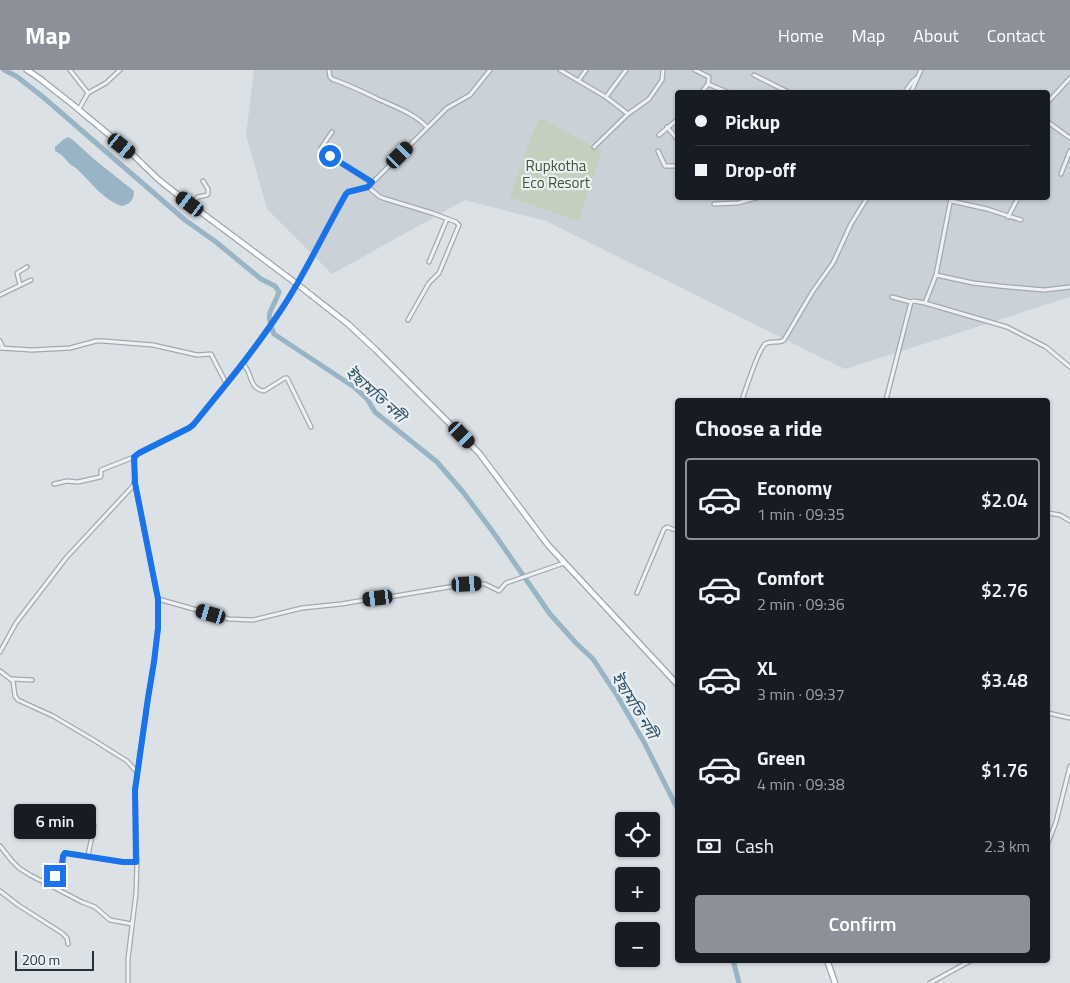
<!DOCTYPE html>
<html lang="en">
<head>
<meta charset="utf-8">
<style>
  body { margin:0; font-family:"Titillium Web","Noto Sans Bengali",sans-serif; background:#242831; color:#f1f3f6; height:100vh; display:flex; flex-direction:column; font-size:19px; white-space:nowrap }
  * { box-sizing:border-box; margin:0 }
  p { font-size:16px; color:#9ea1a6 }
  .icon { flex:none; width:28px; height:28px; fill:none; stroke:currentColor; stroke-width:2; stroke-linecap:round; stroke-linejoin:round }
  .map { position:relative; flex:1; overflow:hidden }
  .details { position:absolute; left:675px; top:328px; width:375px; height:565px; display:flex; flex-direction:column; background:#171b24; border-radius:5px; box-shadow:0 1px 4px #0004 }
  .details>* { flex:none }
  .hud { position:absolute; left:675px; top:20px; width:375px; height:110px; border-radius:5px; box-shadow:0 1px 4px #0004; display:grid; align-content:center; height:110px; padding:0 20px; background:#171b24 }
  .controls { position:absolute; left:615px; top:742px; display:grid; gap:10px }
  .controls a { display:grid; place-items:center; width:45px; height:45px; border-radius:5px; background:#171b24; box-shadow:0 1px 4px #0004; font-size:25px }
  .scale { position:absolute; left:15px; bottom:12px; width:79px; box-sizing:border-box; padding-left:5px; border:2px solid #27313b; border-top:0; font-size:14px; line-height:18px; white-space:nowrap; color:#27313b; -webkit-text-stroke:4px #ebf0f4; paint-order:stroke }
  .end { position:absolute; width:22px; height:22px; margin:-11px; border:6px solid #1a73e8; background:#fff; box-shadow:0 0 0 2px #fff }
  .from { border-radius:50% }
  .bubble { position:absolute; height:35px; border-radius:5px; background:#171b24; box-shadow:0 1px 4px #0004; font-size:16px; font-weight:600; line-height:35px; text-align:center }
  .car { position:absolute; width:15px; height:30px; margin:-15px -8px; border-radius:6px; box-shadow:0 0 4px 1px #0007; background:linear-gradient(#222 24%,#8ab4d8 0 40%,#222 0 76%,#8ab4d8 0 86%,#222 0) }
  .hud b { display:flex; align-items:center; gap:18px; height:48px; font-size:19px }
  .hud b+b { border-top:1px solid #363941 }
  .hud i { width:12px; height:12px; background:#f1f3f6 }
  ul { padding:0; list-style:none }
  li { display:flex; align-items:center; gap:15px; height:82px; margin:0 10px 8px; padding:0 10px; border:2px solid transparent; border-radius:5px }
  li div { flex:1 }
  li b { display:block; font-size:19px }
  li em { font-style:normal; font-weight:600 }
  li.on { border-color:#8c9099 }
  li>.icon { width:45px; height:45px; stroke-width:1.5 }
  h2 { padding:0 20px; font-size:22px; line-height:60px }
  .pay { display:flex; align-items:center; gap:12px; height:55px; padding:0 20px; font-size:19px }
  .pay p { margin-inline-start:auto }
  .primary-button { display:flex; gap:10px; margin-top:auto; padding:10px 20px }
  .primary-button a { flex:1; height:58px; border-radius:5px; background:#8c9099; color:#fff; font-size:20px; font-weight:600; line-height:58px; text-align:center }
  header { display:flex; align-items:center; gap:30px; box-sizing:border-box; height:70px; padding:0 25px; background:#8c9099; color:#fff }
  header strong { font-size:24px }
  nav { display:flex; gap:28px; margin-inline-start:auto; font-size:18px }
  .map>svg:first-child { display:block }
</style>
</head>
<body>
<header>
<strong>Map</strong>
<nav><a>Home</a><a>Map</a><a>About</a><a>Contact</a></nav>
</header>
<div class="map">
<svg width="1070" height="913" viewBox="0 0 1070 913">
  <rect width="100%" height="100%" fill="#dce1e6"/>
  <!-- built -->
  <path fill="#cad1d7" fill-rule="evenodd" d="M254,0H1070V227L845,299L546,151L465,130L332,204L267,139L246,65ZM678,22H1048V128H678Z"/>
  <!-- green -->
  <polygon fill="#c5cfbe" points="540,48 602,81 578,151 510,127 533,62"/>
  <!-- water -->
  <path fill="#98b4c5" d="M68,67L73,70L95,90L134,121C134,130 130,134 122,136C103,130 91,112 76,98C73,96 69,94 67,91C63,86 61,84 55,81V77L64,69Z"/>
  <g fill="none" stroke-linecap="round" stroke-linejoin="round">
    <!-- river -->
    <g stroke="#98b4c5" stroke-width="5">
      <path d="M4,0L16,6L43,27L185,150L216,172L261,209L275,216L279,222C272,243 264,240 274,264L354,317L367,329L375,342L437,392L463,422L493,462L550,544L576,573L593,589L618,627L644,672L678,740"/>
      <polyline points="733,890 739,913"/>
    </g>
    <defs>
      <g id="minor">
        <polyline points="70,0 88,23 79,39"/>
        <path d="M329,0L330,7L332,9C349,15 364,22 380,30C396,37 415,44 427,57"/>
        <polyline points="560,0 606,27 628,44 594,77"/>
        <polyline points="695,0 709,7 708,14 727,22"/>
        <polyline points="754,5 788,22"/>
        <polyline points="579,10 586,0"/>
        <polyline points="702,22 708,14"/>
        <polyline points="905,22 913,11 917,8"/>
        <polyline points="911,22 921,0"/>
        <polyline points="88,23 106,13 120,0"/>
        <polyline points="606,27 626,0"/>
        <polyline points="1048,32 1070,8"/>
        <polyline points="628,44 649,29 662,10 663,0"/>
        <polyline points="1048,52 1070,68"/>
        <polyline points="667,57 678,70"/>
        <polyline points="332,62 321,78 321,80 372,113"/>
        <polyline points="659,65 678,49"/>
        <polyline points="658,81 665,96 678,96"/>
        <polyline points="1061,104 1070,81"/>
        <polyline points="368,117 380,127 386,129 432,143 456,152 459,155 439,203 429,213 408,250"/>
        <polyline points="951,131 987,139 1021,150"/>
        <polyline points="190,134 198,127 207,125 208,124 208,119 203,111"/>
        <polyline points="714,134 738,133 756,128"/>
        <polyline points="1008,147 1018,128"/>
        <polyline points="429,192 447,149"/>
        <polyline points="936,205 973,213 999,216 1044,220 1070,217"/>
        <polyline points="20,215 17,203 27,197"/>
        <polyline points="0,225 31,210"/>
        <polyline points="892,227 911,232 914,231 925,233 1007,257 1046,277 1070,297"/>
        <polyline points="925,233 936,205 951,128"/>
        <polyline points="0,271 3,278"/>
        <polyline points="0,278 32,280 70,278 96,271 103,271 153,275 197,285 211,284 226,313"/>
        <path d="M243,294C253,303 248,318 264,321L285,308H287L311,357"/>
        <path d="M742,330C746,319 758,280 765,274C771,270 779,274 784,270L813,221L833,193L851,154L867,128"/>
        <polyline points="886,330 911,232"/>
        <polyline points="54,414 67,411 78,412 100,407 101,406 101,400 134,387"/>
        <polyline points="1048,443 1060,445 1070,451"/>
        <polyline points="637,523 664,459 667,457 678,461"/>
        <polyline points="158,529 229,549 253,550 302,538 341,534 365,530 389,527 467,514 485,514 499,521 506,513 564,493"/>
        <path d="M0,582L16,553L66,488L132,417C139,407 131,395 136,385L189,358L193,355L243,294L281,240L297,214L346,124L348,122L368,117L447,38L470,25L490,0"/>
        <polyline points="0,601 13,611 15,626 18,630 53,646 92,669 127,691 137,702"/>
        <polyline points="12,609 32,610"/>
        <polyline points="1048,643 1070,648"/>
        <polyline points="1048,773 1056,752 1070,696"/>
        <polyline points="0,776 12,791 19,798 30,805 82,832 95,837 110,850 132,854"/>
        <polyline points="88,786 94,756"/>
        <polyline points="49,814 62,795 63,786 65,783 123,792 137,792"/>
        <polyline points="0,821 18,835 62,863 67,868 68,874"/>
        <polyline points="128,913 128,889 136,823 137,792 135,720 148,628 154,592 158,558 158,529 135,414"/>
        <polyline points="930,913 972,890"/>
      </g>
      <g id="major">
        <polyline points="27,0 39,8 72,34 131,83 159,110 178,125 297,214 348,254 376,280 479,383 548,475 678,615"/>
        <polyline points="827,890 835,913"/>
      </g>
    </defs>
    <!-- minor casing -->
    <use href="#minor" stroke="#a2a9af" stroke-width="5.5"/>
    <!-- major casing -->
    <use href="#major" stroke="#9ca7b1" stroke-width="7"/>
    <!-- minor -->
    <use href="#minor" stroke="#eff1f4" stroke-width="3"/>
    <!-- major -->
    <use href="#major" stroke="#fff" stroke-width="4.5"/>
  </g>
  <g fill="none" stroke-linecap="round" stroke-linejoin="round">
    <!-- route -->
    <path stroke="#1a73e8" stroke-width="6" d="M55,806L62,795L63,786L65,783L123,792H136L135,720L148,628L154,592L158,558V529L135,413L134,387L139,383L189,358L193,355C223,318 254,281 281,240C306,203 324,162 346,124L348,122L368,117L372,112L330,86"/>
  </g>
  <g text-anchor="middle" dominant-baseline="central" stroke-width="4.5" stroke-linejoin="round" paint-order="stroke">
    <!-- park labels -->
    <g font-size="15" fill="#405635" stroke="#ebf0f4">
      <text x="556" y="95">Rupkotha<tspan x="556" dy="17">Eco Resort</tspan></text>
    </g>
    <!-- water labels -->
    <g font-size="16" font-style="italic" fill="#33556d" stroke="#ebf0f4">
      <text transform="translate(376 324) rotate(42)">ইছামতি নদী</text>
      <text transform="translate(635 635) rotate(59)">ইছামতি নদী</text>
    </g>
  </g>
</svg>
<div class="controls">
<a><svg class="icon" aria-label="locate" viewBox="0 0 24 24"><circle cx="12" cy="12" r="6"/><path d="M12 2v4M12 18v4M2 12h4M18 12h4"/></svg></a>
<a>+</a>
<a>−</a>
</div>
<div class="scale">200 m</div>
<i class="end from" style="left:330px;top:86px"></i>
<i class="end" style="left:55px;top:806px"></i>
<div class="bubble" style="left:14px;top:734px;width:82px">6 min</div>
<i class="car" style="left:122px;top:76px;rotate:129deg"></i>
<i class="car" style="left:400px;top:85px;rotate:45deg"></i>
<i class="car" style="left:190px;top:134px;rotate:307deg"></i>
<i class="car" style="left:462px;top:365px;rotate:136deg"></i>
<i class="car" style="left:467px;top:514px;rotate:87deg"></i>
<i class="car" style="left:378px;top:528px;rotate:263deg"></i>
<i class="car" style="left:211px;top:544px;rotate:287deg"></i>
<div class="hud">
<b><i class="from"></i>Pickup</b>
<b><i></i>Drop-off</b>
</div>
<section class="details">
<h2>Choose a ride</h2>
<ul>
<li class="on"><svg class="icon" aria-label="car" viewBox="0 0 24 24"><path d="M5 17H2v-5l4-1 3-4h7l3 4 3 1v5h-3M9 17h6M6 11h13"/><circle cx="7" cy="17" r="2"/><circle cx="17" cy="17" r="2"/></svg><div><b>Economy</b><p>1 min · 09:35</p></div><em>$2.04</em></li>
<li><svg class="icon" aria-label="car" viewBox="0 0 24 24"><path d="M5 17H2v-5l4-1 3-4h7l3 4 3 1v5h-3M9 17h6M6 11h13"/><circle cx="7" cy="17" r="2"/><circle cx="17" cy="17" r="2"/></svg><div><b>Comfort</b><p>2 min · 09:36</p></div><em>$2.76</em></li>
<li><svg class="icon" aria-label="car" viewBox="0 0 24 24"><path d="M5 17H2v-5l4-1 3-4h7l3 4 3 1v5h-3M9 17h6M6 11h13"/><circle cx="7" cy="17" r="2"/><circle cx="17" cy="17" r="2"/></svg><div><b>XL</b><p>3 min · 09:37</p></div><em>$3.48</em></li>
<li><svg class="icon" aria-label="car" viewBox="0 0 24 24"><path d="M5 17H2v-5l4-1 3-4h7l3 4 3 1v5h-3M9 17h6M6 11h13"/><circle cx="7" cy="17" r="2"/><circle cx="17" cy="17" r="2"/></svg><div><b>Green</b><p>4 min · 09:38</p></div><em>$1.76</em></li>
</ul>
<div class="pay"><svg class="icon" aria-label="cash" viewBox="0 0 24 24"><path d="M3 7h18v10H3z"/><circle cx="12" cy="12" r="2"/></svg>Cash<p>2.3 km</p></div>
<div class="primary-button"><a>Confirm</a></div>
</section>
</div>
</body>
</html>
